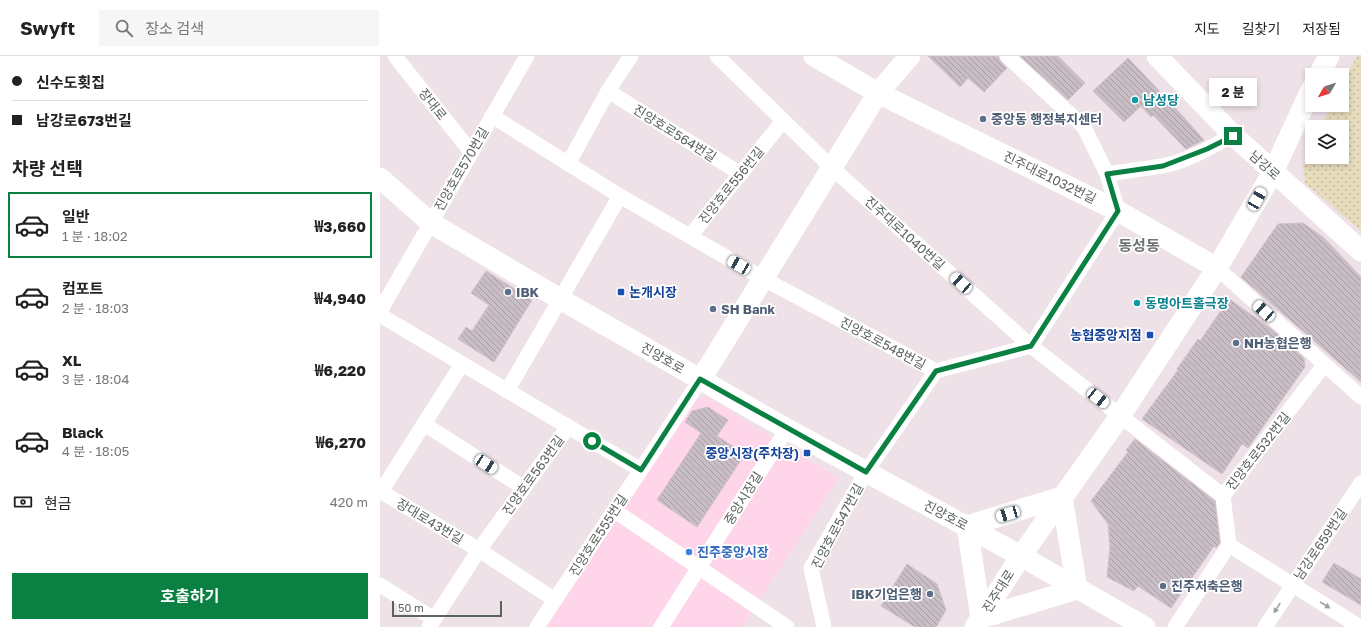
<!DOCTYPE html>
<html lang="ko">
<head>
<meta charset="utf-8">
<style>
  body { margin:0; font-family:"Golos Text","Noto Sans KR",sans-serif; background:#f6f6f6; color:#222; height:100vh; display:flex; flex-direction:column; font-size:15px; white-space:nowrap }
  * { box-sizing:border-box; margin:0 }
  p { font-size:13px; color:#767676 }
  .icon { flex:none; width:22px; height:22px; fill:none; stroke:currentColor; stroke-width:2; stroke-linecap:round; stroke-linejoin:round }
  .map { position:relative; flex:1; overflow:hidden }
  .sheet { display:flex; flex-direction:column; background:#fff; width:380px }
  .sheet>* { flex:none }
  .hud { display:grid; align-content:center; height:88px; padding:0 12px; background:#fff }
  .needle { width:26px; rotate:231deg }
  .buttons { position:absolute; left:925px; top:12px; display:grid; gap:8px }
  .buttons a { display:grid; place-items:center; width:44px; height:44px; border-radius:0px; background:#fff; box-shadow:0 2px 6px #0003; font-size:20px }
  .scale { position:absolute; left:12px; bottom:10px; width:110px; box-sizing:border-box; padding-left:4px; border:2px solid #5a635d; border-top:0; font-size:11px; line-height:14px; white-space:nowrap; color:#5a635d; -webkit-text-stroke:3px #fff; paint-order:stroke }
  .end { position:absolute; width:18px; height:18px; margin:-9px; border:5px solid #0b8043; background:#fff; box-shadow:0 0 0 2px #fff }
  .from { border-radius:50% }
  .bubble { position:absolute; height:28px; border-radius:0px; background:#fff; box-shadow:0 2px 6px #0003; font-size:13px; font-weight:700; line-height:28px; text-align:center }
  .car { position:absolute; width:12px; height:24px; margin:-12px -6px; border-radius:5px; box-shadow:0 0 3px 1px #0007; background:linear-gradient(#fff 24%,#345 0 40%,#fff 0 76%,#345 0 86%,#fff 0) }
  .hud b { display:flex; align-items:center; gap:14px; height:38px; font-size:15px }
  .hud b+b { border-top:1px solid #e0e0e0 }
  .hud i { width:10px; height:10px; background:#222 }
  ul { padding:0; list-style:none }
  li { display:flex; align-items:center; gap:12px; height:66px; margin:0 8px 6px; padding:0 4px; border:2px solid transparent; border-radius:0px }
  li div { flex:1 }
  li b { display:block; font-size:15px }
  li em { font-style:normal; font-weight:700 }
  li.on { border-color:#0b8043 }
  li>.icon { width:36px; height:36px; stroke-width:1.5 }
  h2 { padding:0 12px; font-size:18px; line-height:48px }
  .pay { display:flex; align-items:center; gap:10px; height:44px; padding:0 12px; font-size:15px }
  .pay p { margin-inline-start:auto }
  .primary-button { display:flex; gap:8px; margin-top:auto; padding:8px 12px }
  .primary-button a { flex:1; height:46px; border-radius:0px; background:#0b8043; color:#fff; font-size:16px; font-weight:700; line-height:46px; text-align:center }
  header { display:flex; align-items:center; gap:24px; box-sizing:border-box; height:56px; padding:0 20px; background:#fff; border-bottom:1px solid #e0e0e0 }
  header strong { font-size:19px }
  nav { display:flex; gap:22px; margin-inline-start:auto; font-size:14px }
  .search { width:280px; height:36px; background:#f6f6f6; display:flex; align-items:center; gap:10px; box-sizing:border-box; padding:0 14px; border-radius:0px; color:#767676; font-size:15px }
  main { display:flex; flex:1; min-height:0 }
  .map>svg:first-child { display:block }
</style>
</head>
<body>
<header>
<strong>Swyft</strong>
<div class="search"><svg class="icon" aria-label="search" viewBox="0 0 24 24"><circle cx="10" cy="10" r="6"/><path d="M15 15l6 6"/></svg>장소 검색</div>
<nav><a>지도</a><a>길찾기</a><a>저장됨</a></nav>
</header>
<main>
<section class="sheet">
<div class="hud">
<b><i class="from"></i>신수도횟집</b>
<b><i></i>남강로673번길</b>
</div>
<h2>차량 선택</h2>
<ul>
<li class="on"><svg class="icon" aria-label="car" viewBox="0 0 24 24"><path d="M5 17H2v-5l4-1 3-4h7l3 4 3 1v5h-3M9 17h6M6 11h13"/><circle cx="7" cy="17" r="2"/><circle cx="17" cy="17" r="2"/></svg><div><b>일반</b><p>1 분 · 18:02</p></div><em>₩3,660</em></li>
<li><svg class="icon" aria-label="car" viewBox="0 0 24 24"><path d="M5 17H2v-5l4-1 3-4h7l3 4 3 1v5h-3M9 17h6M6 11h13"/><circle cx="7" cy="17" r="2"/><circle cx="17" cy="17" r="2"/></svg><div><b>컴포트</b><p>2 분 · 18:03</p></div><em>₩4,940</em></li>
<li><svg class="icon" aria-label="car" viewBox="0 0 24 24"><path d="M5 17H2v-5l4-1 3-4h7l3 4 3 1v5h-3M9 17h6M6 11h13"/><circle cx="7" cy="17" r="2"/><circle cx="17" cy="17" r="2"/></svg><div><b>XL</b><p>3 분 · 18:04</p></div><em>₩6,220</em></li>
<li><svg class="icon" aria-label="car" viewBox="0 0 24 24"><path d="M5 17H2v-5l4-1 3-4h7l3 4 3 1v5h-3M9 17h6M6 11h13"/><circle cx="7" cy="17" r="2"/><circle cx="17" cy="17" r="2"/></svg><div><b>Black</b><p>4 분 · 18:05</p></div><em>₩6,270</em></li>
</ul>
<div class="pay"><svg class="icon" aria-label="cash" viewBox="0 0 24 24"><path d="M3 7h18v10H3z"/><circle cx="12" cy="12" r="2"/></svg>현금<p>420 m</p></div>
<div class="primary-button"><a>호출하기</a></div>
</section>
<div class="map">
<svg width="981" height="571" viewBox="0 0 981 571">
  <defs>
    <pattern id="park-dots" width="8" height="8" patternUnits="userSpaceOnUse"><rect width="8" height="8" fill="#e7dcbc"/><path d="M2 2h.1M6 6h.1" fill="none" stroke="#beb69c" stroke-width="1.8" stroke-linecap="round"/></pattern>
    <pattern id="building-back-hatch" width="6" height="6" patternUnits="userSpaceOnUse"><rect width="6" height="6" fill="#c9bec5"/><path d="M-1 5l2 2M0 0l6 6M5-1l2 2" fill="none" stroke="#a69ea3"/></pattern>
  </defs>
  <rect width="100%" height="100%" fill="#eee1e7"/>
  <!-- commercial -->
  <polygon fill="#ffd5ea" points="327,340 389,380 459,422 362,571 159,571 308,347"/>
  <!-- park -->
  <polygon fill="url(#park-dots)" points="977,0 981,0 981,175 925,127 923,110 932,92 932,101 962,101 962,71 941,71 951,49 962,49 962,29"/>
  <!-- building -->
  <g fill="url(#building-back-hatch)" stroke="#d3bfca">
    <polygon points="548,0 618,0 621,6 627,12 604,36 588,22 580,31"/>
    <polygon points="640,0 678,0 705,27 688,44"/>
    <polygon points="748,2 800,57 824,84 806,93 773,59 771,61 761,50 744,66 713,35"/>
    <polygon points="923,167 944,182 981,221 981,326 861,221 898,168"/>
    <polygon points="106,215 152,244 114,306 78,283 86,271 92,275 109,249 91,237"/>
    <polygon points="849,243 890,272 924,302 925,311 868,392 862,388 842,418 762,363 798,314 797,313 818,283 820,285"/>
    <polygon points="328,351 348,364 337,380 365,398 317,471 277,444 321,377 305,366 312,355"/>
    <polygon points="755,383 835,445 840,487 836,492 834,490 791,552 758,530 754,535 727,521 730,491 728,468 711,445 748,396 746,394"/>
    <polygon points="954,507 981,523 981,549 942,526"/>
    <polygon points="527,508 557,528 566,554 556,571 535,571 501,550"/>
  </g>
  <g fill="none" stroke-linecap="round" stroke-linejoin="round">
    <!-- street -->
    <g stroke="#fff" stroke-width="15">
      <polyline points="15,0 91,96"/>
      <polyline points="337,0 452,112 651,290 843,440"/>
      <polyline points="627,0 704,71 727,118 738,155 651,290"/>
      <polyline points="228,35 361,118"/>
      <polyline points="112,60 240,140 384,223 556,315"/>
      <polyline points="188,108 228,35 251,0"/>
      <path d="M727,118C745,115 764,113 782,110C806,106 831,91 853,79"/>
      <polyline points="310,180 403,65"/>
      <polyline points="837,212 981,341"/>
      <polyline points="0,255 147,0"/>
      <polyline points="0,259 261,414"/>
      <polyline points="556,315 651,290"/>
      <polyline points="127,335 240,140"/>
      <polyline points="44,368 144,432"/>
      <polyline points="0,435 99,494 175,544"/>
      <polyline points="0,437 82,308"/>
      <polyline points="235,455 407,571"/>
      <polyline points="849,489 980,571"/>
      <polyline points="0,529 54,563"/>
      <polyline points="49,571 99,494 188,371"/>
      <polyline points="157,571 321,323"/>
      <polyline points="281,571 407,373"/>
      <polyline points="444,571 431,512 486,416 556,315"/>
      <polyline points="795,571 849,489 843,440 944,309"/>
      <polyline points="885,571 981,427"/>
    </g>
    <!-- secondary -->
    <g stroke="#fff" stroke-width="21">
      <polyline points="434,0 498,37 738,155 837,212"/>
      <polyline points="777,0 853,79 981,195"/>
      <polyline points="939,19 949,0"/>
      <polyline points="0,122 51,167 180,243 407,373 641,500 765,571"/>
      <polyline points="321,323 498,37 530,0"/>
      <polygon points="682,441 697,533 601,562 587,470"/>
      <polyline points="595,571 641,500 740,360 837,212 893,116 932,32"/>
    </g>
  </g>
  <!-- one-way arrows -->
  <defs><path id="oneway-solid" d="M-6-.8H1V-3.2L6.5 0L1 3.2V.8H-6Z"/></defs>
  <g fill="#9ca19e">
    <use href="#oneway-solid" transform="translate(945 549) rotate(32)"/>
    <use href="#oneway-solid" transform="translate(897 552) rotate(122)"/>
  </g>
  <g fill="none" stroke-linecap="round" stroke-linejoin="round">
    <!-- route -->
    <polyline stroke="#0b8043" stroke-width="5" points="212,385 261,414 320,323 486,416 556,315 651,290 738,155 727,118 783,110 827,93 853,80"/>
  </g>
  <!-- markers -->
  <g fill="#0f9aa8" stroke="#fff" stroke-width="1.5">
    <circle cx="755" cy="44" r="4"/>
    <circle cx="757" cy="247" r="4"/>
  </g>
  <g fill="#5c6f8a" stroke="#fff" stroke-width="1.5">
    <circle cx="603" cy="63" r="4"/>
    <circle cx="128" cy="236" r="4"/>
    <circle cx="333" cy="253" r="4"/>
    <circle cx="856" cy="287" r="4"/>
    <circle cx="783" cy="530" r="4"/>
    <circle cx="550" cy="538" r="4"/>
  </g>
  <g fill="#1a4fb4" stroke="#fff" stroke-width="1.5">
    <rect x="237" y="232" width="8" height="8" rx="2"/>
    <rect x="766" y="275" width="8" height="8" rx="2"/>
    <rect x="423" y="393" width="8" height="8" rx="2"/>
  </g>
  <circle fill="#3f7fe0" stroke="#fff" stroke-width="1.5" cx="309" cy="496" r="4"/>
  <g text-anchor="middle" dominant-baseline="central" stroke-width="3.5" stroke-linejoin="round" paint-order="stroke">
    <!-- culture labels -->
    <g font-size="13" font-weight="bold" fill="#0d838f" stroke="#fff" text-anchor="start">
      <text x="763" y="44">남성당</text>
      <text x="765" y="247">동명아트홀극장</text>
    </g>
    <!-- street labels -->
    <g font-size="13" fill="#5a635d" stroke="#fff">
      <text transform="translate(53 48) rotate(52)">장대로</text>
      <text transform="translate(295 77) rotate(32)">진양호로564번길</text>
      <text transform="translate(885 109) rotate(42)">남강로</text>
      <text transform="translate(81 113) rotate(-60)">진양호로570번길</text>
      <text transform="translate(670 121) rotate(26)">진주대로1032번길</text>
      <text transform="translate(351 129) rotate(-51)">진양호로556번길</text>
      <text transform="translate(525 177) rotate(42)">진주대로1040번길</text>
      <text transform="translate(503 287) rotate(28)">진양호로548번길</text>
      <text transform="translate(283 302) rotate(30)">진양호로</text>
      <text transform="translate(878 395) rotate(-52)">진양호로532번길</text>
      <text transform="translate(153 419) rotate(-54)">진양호로563번길</text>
      <text transform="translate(363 442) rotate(-58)">중앙시장길</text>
      <text transform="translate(566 459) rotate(28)">진양호로</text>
      <text transform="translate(50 465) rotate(31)">장대로43번길</text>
      <text transform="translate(457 470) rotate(-62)">진양호로547번길</text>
      <text transform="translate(218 479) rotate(-57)">진양호로555번길</text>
      <text transform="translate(940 488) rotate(-56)">남강로659번길</text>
      <text transform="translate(618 535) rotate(-58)">진주대로</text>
    </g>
    <!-- service labels -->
    <g font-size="13" font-weight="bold" fill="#4e5e75" stroke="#fff" text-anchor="start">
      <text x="611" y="63">중앙동 행정복지센터</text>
      <text x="136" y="236">IBK</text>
      <text x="341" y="253">SH Bank</text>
      <text x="864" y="287">NH농협은행</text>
      <text x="791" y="530">진주저축은행</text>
      <text x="542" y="538" text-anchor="end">IBK기업은행</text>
    </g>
    <!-- transit labels -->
    <g font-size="13" font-weight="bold" fill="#164399" stroke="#fff" text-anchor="end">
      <text x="249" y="236" text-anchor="start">논개시장</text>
      <text x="762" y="279">농협중앙지점</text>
      <text x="419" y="397">중앙시장(주차장)</text>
    </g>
    <!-- shop labels -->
    <g font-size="13" font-weight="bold" fill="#366cbe" stroke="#fff" text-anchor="start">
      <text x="317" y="496">진주중앙시장</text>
    </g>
    <!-- quarter labels -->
    <g font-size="15" font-weight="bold" fill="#6b756d" stroke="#fff">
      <text x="759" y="189">동성동</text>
    </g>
  </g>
</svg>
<div class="buttons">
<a><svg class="needle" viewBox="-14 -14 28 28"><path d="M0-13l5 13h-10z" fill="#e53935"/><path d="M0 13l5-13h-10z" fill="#767676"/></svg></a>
<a><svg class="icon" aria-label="layers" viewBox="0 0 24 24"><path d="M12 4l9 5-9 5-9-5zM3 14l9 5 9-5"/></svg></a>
</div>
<div class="scale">50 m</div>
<i class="end from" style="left:212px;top:385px"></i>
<i class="end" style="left:853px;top:80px"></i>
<div class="bubble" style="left:829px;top:22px;width:48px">2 분</div>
<i class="car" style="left:877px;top:143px;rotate:30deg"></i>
<i class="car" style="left:359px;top:209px;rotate:300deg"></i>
<i class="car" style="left:581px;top:227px;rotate:312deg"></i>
<i class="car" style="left:884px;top:255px;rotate:312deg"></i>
<i class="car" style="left:718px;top:342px;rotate:128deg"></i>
<i class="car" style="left:106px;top:408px;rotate:123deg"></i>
<i class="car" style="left:628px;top:458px;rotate:253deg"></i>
</div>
</main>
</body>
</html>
